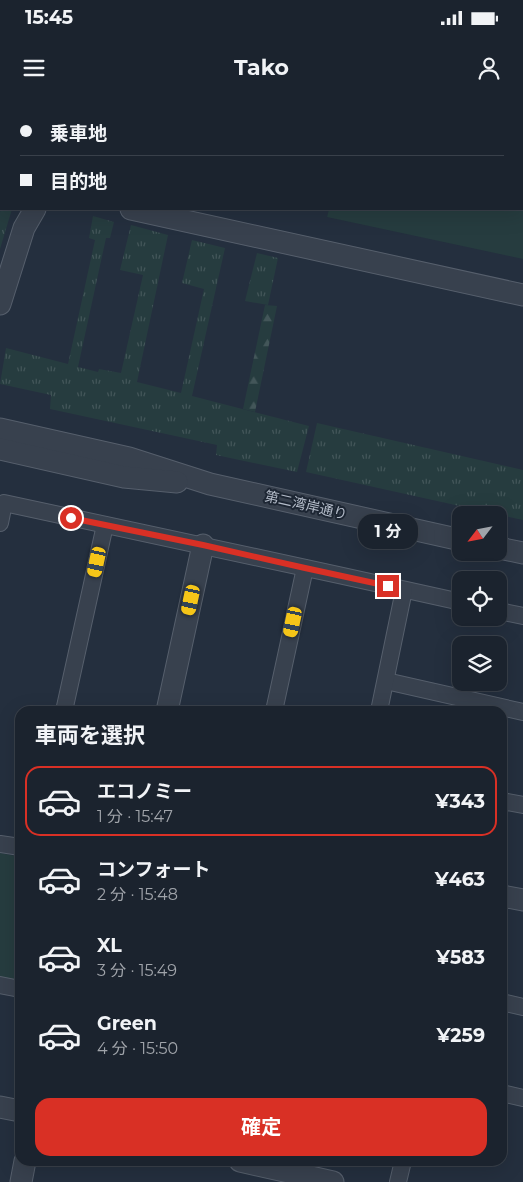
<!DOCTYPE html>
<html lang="ja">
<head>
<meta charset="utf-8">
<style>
  body { margin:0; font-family:Montserrat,"Noto Sans JP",sans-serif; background:#282f3a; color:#f1f3f6; height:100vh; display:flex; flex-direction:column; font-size:19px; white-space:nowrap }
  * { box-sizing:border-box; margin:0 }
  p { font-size:16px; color:#a0a4aa }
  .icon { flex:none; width:28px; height:28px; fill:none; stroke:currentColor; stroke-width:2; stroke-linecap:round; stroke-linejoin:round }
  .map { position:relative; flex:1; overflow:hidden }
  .details { position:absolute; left:15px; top:606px; width:492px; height:460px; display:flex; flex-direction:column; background:#1b232e; border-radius:15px; box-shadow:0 5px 20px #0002,0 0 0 1px #39404a }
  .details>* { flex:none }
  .top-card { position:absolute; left:0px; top:0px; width:524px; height:110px; box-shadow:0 5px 20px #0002,0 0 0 1px #39404a; display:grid; align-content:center; height:110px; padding:0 20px; background:#1b232e }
  .needle { width:32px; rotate:238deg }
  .fabs { position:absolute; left:452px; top:406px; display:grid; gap:10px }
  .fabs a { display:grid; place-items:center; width:55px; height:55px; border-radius:10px; background:#1b232e; box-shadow:0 5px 20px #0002,0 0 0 1px #39404a; font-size:25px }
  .end { position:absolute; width:22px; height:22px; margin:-11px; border:6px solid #d93025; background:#fff; box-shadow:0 0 0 2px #fff }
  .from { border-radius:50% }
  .bubble { position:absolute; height:35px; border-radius:15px; background:#1b232e; box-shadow:0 5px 20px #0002,0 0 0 1px #39404a; font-size:16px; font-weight:700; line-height:35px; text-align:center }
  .car { position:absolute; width:15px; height:30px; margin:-15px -8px; border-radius:6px; box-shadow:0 0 4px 1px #0007; background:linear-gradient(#f5c518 24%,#345 0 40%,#f5c518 0 76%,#345 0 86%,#f5c518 0) }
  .top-card b { display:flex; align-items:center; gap:18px; height:48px; font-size:19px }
  .top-card b+b { border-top:1px solid #39404a }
  .top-card i { width:12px; height:12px; background:#f1f3f6 }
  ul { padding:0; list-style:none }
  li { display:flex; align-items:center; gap:15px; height:70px; margin:0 10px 8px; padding:0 10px; border:2px solid transparent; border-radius:15px }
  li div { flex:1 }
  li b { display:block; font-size:19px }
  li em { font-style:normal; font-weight:700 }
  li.selected { border-color:#d93025 }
  li>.icon { width:45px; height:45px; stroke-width:1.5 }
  h2 { padding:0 20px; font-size:22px; line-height:60px }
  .action { display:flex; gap:10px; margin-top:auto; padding:10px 20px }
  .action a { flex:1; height:58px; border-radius:15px; background:#d93025; color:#fff; font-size:20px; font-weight:700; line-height:58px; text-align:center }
  .status { display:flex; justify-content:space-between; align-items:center; height:35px; padding:0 25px; background:#1b232e; direction:ltr }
  .status svg { height:14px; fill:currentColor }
  header { display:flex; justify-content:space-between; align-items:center; height:65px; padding:0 20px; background:#1b232e; font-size:22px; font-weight:700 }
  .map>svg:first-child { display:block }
</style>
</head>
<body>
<div class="status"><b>15:45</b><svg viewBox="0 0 49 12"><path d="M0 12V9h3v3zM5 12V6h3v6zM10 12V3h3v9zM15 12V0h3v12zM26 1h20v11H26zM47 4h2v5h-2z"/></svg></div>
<header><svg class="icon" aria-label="menu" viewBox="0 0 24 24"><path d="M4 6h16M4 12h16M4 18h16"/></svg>Tako<svg class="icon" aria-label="person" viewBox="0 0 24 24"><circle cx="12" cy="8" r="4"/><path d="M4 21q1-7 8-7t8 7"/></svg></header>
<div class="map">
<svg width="523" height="1082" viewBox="0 0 523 1082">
  <defs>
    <pattern id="grass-tufts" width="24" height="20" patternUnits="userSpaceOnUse" patternTransform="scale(1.25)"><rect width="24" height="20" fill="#263c3f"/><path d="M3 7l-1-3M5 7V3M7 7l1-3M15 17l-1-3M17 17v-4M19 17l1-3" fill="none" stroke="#435659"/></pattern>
    <pattern id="forest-firs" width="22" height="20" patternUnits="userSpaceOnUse" patternTransform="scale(1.25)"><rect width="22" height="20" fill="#263c3f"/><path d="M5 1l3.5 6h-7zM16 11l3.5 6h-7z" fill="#435659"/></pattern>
  </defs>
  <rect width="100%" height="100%" fill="#242f3e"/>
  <!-- grass -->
  <g fill="url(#grass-tufts)">
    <polygon points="1,108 12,109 0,149 0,113"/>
    <polygon points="93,116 114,122 110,138 106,138 78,267 98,272 99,269 121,273 143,175 120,170 131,125 168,135 137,282 181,293 204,189 182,183 192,140 225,148 192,296 309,326 297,372 216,355 217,345 50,309 51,295 0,284 6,248 68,264 95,140 89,138"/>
    <polygon points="257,153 278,158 268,205 245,201"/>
    <polygon points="317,323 523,370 523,420 306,372"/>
  </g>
  <!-- forest -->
  <polygon fill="url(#forest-firs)" points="265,205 277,206 255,312 243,309"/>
  <!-- park -->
  <g fill="#263c3f">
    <polygon points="352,0 523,0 523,159 327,117 329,109 522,109 522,1 352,1"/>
    <polygon points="0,753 20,757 20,884 0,880"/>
  </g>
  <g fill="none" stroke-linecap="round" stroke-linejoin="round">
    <defs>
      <g id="minor">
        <polyline points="52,1 53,0"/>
        <path d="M0,423L4,403C157,436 309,468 461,502"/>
        <polyline points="499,511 523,516"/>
        <polyline points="386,581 523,612"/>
        <polyline points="64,611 105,425"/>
        <polyline points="274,611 305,468"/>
        <polyline points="379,611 404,490"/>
        <polyline points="502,701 523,705"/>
        <polyline points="0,744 20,747"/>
        <polyline points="0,885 20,889"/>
        <polyline points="502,902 523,907"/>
        <polyline points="502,993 523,998"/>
        <polyline points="398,1082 403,1061"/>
      </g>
      <g id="tertiary">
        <polyline points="131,109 523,195"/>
        <polyline points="0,204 24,128 35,109"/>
        <polyline points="0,329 129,358 210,384 461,440"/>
        <polyline points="0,349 124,377 177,382"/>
        <polyline points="499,448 523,453"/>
        <polyline points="167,611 203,445"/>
        <polyline points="502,796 523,800"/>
        <polyline points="0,1007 20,1011"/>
        <polyline points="240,1061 333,1082"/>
        <polyline points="21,1082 25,1061"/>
      </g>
    </defs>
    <!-- minor casing -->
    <use href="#minor" stroke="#565f6c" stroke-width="18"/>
    <!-- tertiary casing -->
    <use href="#tertiary" stroke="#565f6c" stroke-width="23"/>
    <!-- minor -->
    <use href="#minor" stroke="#38414e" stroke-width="16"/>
    <!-- tertiary -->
    <use href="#tertiary" stroke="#38414e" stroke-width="21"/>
  </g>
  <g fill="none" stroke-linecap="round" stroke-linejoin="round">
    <!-- route -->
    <polyline stroke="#d93025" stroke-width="6" points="71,418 203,445 305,468 388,486"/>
  </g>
  <g text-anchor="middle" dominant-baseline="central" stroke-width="4" stroke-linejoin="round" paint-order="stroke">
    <!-- street labels -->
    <g font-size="14" fill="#b4bcc9" stroke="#1d2633">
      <text transform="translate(306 405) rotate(13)">第二湾岸通り</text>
    </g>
  </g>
</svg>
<div class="fabs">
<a><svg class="needle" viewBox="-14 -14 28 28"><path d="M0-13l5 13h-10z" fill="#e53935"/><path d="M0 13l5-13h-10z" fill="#a0a4aa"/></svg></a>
<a><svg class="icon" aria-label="locate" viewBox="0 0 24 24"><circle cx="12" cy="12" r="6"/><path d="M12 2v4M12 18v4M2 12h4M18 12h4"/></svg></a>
<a><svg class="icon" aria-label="layers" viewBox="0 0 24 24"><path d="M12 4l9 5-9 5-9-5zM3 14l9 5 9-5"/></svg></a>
</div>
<i class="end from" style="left:71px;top:418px"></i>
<i class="end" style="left:388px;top:486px"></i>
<div class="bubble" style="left:358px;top:414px;width:60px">1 分</div>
<i class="car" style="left:97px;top:462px;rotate:192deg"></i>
<i class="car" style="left:191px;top:500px;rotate:192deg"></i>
<i class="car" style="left:293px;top:522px;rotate:192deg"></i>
<div class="top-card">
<b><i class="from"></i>乗車地</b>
<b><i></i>目的地</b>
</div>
<section class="details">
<h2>車両を選択</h2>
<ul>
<li class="selected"><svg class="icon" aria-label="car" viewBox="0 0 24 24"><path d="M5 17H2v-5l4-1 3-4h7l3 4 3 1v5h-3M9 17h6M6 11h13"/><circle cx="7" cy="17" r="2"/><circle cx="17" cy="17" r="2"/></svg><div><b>エコノミー</b><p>1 分 · 15:47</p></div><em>¥343</em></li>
<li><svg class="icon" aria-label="car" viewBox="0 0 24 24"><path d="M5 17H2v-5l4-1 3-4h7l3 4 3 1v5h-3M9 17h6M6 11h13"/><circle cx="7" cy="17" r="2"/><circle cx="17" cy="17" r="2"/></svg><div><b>コンフォート</b><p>2 分 · 15:48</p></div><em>¥463</em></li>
<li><svg class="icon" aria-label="car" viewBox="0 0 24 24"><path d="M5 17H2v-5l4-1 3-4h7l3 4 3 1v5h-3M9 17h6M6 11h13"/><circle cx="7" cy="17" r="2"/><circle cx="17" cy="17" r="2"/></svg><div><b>XL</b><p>3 分 · 15:49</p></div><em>¥583</em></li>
<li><svg class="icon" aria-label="car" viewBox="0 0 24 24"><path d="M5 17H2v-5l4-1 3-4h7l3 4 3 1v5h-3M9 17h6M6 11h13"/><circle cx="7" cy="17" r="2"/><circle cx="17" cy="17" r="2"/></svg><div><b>Green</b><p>4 分 · 15:50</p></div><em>¥259</em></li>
</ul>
<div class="action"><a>確定</a></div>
</section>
</div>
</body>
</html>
